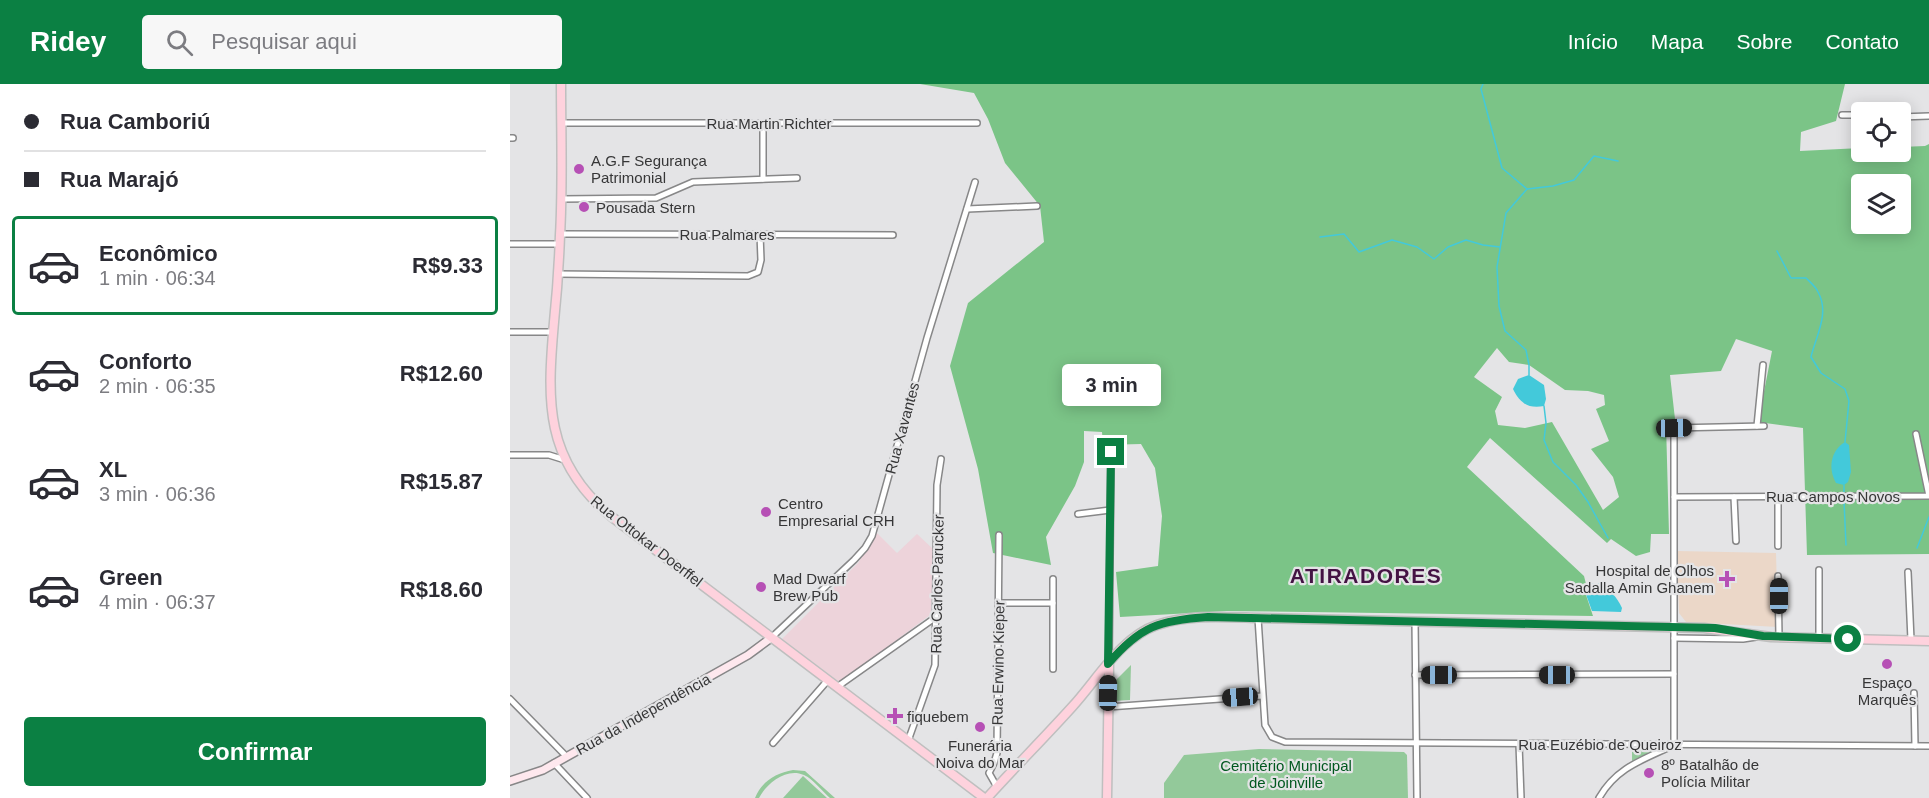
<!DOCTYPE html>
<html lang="pt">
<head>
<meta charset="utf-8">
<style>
  body { margin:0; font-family:Helvetica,sans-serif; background:#f7f7f7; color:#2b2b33; height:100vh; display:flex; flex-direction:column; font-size:22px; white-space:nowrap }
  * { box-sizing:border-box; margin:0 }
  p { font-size:20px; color:#7c7c81 }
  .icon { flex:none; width:33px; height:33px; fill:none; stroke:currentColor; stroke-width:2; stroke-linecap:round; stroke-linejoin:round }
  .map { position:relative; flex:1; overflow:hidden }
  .sheet { display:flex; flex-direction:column; background:#fff; width:510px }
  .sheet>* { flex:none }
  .guide { display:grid; align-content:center; height:132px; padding:0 24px; background:#fff }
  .fabs { position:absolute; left:1341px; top:18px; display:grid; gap:12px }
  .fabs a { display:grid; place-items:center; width:60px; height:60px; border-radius:6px; background:#fff; box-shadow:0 3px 15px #0003; font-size:30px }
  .end { position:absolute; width:27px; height:27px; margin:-14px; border:8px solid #0b8043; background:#fff; box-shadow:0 0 0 3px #fff }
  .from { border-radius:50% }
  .bubble { position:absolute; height:42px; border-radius:6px; background:#fff; box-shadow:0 3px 15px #0003; font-size:20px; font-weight:600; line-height:42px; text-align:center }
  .car { position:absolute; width:18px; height:36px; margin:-18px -9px; border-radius:8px; box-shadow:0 0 4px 2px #0007; background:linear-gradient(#222 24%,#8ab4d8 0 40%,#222 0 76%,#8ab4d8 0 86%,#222 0) }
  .guide b { display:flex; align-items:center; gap:21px; height:57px; font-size:22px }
  .guide b+b { border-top:2px solid #e1e1e2 }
  .guide i { width:15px; height:15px; background:#2b2b33 }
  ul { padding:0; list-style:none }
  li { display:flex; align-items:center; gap:18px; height:99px; margin:0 12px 9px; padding:0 12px; border:3px solid transparent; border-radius:6px }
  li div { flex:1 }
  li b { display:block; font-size:22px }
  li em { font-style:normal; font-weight:600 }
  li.on { border-color:#0b8043 }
  li>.icon { width:54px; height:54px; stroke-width:1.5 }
  .primary-button { display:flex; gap:12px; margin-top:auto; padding:12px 24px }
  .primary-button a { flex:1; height:69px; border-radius:6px; background:#0b8043; color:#fff; font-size:24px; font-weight:600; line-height:69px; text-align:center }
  header { display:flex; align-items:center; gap:36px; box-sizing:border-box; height:84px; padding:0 30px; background:#0b8043; color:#fff }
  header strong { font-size:28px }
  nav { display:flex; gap:33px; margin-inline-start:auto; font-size:21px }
  .search { width:420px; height:54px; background:#f7f7f7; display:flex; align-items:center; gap:15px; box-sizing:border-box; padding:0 21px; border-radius:6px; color:#7c7c81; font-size:22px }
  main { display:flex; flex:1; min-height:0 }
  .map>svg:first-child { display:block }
</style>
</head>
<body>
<header>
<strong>Ridey</strong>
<div class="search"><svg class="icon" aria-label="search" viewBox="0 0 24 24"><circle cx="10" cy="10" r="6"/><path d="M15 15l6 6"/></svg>Pesquisar aqui</div>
<nav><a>Início</a><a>Mapa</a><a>Sobre</a><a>Contato</a></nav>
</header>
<main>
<section class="sheet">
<div class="guide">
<b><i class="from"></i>Rua Camboriú</b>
<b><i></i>Rua Marajó</b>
</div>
<ul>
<li class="on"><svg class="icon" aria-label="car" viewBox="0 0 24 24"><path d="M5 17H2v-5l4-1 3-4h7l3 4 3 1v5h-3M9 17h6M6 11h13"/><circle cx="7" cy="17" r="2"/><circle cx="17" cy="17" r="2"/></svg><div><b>Econômico</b><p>1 min · 06:34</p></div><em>R$9.33</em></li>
<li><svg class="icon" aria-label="car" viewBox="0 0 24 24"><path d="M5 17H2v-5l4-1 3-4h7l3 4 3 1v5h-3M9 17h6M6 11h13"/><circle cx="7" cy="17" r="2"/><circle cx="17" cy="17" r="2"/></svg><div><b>Conforto</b><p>2 min · 06:35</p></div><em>R$12.60</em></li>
<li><svg class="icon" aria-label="car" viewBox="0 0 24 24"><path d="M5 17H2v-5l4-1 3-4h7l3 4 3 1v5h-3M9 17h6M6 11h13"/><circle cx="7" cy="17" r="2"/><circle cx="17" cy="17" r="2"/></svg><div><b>XL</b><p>3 min · 06:36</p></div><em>R$15.87</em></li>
<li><svg class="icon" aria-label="car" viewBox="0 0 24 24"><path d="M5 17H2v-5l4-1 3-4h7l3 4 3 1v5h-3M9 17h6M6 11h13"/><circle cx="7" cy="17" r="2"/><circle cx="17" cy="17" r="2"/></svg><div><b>Green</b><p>4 min · 06:37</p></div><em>R$18.60</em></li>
</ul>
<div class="primary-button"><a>Confirmar</a></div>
</section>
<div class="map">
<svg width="1419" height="714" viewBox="0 0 1419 714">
  <rect width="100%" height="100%" fill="#e4e4e6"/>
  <!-- commercial -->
  <polygon fill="#edd3da" points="367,449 387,469 407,450 423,465 421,527 420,531 332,597 328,597 272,555 348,479"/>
  <!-- medical -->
  <polygon fill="#ebd7c8" points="1167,467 1266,469 1268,543 1176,538 1169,529"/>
  <!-- green -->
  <g fill="#93c99a">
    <polygon points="621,581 620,616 603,617 603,599"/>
    <polygon points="1122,663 1154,663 1122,677"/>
    <polygon points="749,665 894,668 897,671 898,714 654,714 654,699 674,671"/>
    <path d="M283,686L295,687L325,714H320C312,707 303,695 294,691C276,683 256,700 249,714H245C252,697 266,689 283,686Z"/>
    <polygon points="293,692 317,714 273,714"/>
  </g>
  <!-- forest -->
  <path fill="#7bc487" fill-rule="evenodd" d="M410,0H1335L1326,37L1291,48L1290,67L1351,64L1352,68H1390L1391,63L1415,62L1419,60V470L1297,471L1293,344L1248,338L1262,267L1226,255L1211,287L1160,291L1165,335L1156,340L1159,450H1141L1140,468L1126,472L1101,455L1097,459L980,354L957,383L1074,492L1076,500L1074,505L1083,532L717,527L610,533L606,488L648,482L652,432L645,384L631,360L593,361L592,348L574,347V378L565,402L536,453L541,481L483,469L468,385L440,282L458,219L534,158L530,122L495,79L478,35L464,9ZM1352,100H1390V140H1352ZM987,264L999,278L1019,281L1055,306L1078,307L1094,311L1095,321L1086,325L1099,357L1081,365L1103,393L1109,413L1093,426L1042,338L1015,344L988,341L985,327L992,313L964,293Z"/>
  <!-- water -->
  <g fill="#43c9da">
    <path d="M1019,291L1034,301L1036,315L1034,322C1018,325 1010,319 1003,305L1008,295Z"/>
    <path d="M1335,358L1339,361L1341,388L1338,398L1334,401L1326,399C1318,385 1320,367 1335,358Z"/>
    <path d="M1089,499C1100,506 1107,513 1112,524L1111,528L1082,527L1074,505L1076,500Z"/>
  </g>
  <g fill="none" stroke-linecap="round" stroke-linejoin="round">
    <!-- stream -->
    <g stroke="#43c9da" stroke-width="1.5">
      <polyline points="973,0 971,5 992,84 1017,105"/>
      <polyline points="810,153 834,150 849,168 882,156 907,163 924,175 938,163 956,156 973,161 990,163"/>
      <path d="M1267,167L1281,194H1296C1300,198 1306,203 1308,208C1320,229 1306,252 1301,273L1311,289L1335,305L1339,317L1335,358"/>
      <polyline points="1019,291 1019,281 1016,266 995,247 989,222 987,183 996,129 1017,105 1043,102 1064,96 1084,72 1108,77"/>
      <polyline points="1034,322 1036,339 1034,356 1043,378 1066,401 1078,418 1098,454"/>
      <polyline points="1334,401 1334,408"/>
      <polyline points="1334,417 1336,461"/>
      <polyline points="1407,464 1419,433"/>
    </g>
    <defs>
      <g id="street">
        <polyline points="1332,31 1352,31"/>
        <polyline points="1390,33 1419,32"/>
        <polyline points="51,39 467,39"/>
        <polyline points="0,54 3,54"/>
        <polyline points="253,95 253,39"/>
        <polyline points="52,115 146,114 183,98 287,94"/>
        <polyline points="457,125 527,122"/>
        <polyline points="50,150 383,151"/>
        <polyline points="0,160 50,160"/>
        <polyline points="48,190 238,192 248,188 251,176 250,150"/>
        <polyline points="0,248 43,248"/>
        <polyline points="1247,342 1253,281"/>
        <polyline points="0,371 39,371 55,376"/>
        <polyline points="1164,413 1419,412 1406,350"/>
        <polyline points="1224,413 1226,457"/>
        <polyline points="568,430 600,426"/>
        <polyline points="1268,462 1268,413"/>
        <polyline points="1309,486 1309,554"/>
        <polyline points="1398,488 1401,556"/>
        <polyline points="1268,492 1269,553"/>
        <polyline points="543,495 543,585"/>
        <polyline points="488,519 543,519"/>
        <polyline points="748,534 755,641 762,653 775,658 1419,662"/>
        <polyline points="905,537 907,714"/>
        <polyline points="261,554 344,476 355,464 362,452 417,254 465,98"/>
        <polyline points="1164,554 1233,555 1246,553"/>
        <polyline points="599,579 601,368"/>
        <polyline points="905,591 1164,590"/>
        <polyline points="327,603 426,533"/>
        <polyline points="1404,609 1405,662"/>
        <polyline points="0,615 56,672"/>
        <polyline points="598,623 752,612"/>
        <polyline points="398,657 425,581 427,401 431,375"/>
        <polyline points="263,659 318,596"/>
        <polyline points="1009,660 1011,714"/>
        <polyline points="1164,661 1164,344 1254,342"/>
        <polyline points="44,679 77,714"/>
        <polyline points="487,703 479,689 484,679 487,669 489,451"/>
        <path d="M1089,714C1106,684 1132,676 1162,662"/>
      </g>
      <polyline id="secondary" points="0,697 33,686 238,571 261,554"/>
      <g id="primary">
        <path d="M51,0C51,50 53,101 50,151C49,180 47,209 44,238C37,317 34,377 102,433L474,714"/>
        <path d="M477,714C505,683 534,654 562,623C587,596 611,553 647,541C679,530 715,533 748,534L1194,544L1261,553L1419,557"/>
        <polyline points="597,714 599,581"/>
      </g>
    </defs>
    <!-- street casing -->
    <use href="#street" stroke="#878788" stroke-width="8"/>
    <!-- secondary casing -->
    <use href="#secondary" stroke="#878788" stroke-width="10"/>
    <!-- primary casing -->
    <use href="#primary" stroke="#bfbfbf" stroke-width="11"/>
    <!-- street -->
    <use href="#street" stroke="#fff" stroke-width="5"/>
    <!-- secondary -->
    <use href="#secondary" stroke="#fee8ee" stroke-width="7"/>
    <!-- primary -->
    <use href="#primary" stroke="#fed2dd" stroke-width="8"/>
  </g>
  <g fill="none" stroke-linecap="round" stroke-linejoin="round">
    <!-- route -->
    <path stroke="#0b8043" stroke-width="8" d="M601,368L598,580C630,542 650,536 698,533L1205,544L1253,552L1338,555"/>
  </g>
  <!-- markers -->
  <g fill="#b650b5" stroke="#e4e4e6" stroke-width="2">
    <circle cx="69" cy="85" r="6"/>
    <circle cx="74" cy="123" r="6"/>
    <circle cx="256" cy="428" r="6"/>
    <path d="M1214 486h6v6h6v6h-6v6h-6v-6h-6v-6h6z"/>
    <circle cx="251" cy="503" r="6"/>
    <circle cx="1377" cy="580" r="6"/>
    <path d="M382 623h6v6h6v6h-6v6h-6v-6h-6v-6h6z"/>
    <circle cx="470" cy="643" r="6"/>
    <circle cx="1139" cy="689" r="6"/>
  </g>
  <g text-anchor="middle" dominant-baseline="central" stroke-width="4.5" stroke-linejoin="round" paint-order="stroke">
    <!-- street labels -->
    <g font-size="15" fill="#363637" stroke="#e4e4e6">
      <text x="259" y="39">Rua Martin Richter</text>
      <text x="217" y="150">Rua Palmares</text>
      <text transform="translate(392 344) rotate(-75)">Rua Xavantes</text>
      <text x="1323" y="412">Rua Campos Novos</text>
      <text transform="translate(137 457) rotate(38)">Rua Ottokar Doerffel</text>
      <text transform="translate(427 500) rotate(-89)">Rua Carlos Parucker</text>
      <text transform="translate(488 579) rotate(-89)">Rua Erwino Kieper</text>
      <text transform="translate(133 630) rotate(-29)">Rua da Independência</text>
      <text x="1090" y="660">Rua Euzébio de Queiroz</text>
    </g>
    <!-- poi labels -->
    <g font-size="15" fill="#363637" stroke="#e4e4e6" text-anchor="start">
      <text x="81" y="76">A.G.F Segurança<tspan x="81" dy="17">Patrimonial</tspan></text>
      <text x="86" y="123">Pousada Stern</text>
      <text x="268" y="419">Centro<tspan x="268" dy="17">Empresarial CRH</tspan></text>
      <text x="1204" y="486" text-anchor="end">Hospital de Olhos<tspan x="1204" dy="17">Sadalla Amin Ghanem</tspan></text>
      <text x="263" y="494">Mad Dwarf<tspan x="263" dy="17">Brew Pub</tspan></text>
      <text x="1377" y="598" text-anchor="middle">Espaço<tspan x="1377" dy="17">Marquês</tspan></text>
      <text x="397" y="632">fiquebem</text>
      <text x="470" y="661" text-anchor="middle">Funerária<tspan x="470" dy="17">Noiva do Mar</tspan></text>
      <text x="1151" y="680">8º Batalhão de<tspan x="1151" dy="17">Polícia Militar</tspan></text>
    </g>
    <!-- park labels -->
    <g font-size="15" fill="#00581f" stroke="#e4e4e6">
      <text x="776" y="681">Cemitério Municipal<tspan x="776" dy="17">de Joinville</tspan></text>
    </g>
    <!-- district labels -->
    <g font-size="21" font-weight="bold" letter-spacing="1.5" fill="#441344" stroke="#e4e4e6">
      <text x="856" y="491">ATIRADORES</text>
    </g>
  </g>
</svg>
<div class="fabs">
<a><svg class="icon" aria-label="locate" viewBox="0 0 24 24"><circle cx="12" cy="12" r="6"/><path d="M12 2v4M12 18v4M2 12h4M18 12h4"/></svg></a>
<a><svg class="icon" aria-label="layers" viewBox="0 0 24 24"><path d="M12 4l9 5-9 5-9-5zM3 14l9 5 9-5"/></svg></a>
</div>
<i class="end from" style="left:1338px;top:555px"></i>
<i class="end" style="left:601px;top:368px"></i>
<div class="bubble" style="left:552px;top:280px;width:99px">3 min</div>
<i class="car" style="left:1164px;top:344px;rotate:89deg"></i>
<i class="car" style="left:1269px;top:512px;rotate:0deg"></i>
<i class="car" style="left:929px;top:591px;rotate:270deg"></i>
<i class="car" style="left:1047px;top:591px;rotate:270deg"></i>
<i class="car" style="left:598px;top:609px;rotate:1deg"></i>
<i class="car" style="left:730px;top:613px;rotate:266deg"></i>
</div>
</main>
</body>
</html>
